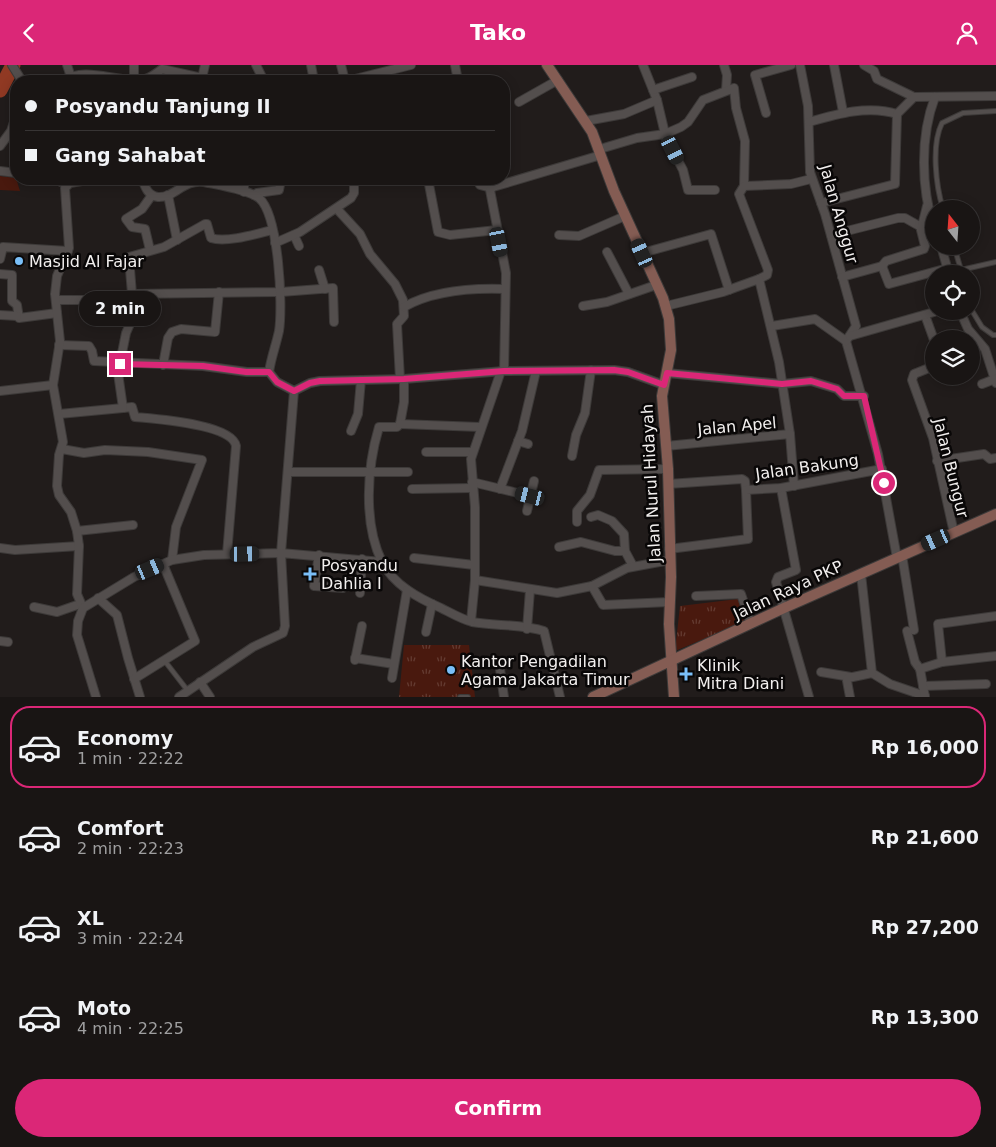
<!DOCTYPE html>
<html lang="en">
<head>
<meta charset="utf-8">
<style>
  body { margin:0; font-family:"DejaVu Sans",sans-serif; background:#221e1d; color:#f1f3f6; height:100vh; display:flex; flex-direction:column; font-size:19px; white-space:nowrap }
  * { box-sizing:border-box; margin:0 }
  p { font-size:16px; color:#9f9fa0 }
  .icon { flex:none; width:28px; height:28px; fill:none; stroke:currentColor; stroke-width:2; stroke-linecap:round; stroke-linejoin:round }
  .map { position:relative; height:632px; overflow:hidden }
  .side { display:flex; flex-direction:column; background:#191514; flex:1 }
  .side>* { flex:none }
  .hud { position:absolute; left:10px; top:10px; width:500px; height:110px; border-radius:20px; box-shadow:0 2px 12px #0003,0 0 0 1px #373434; display:grid; align-content:center; height:110px; padding:0 15px; background:#191514 }
  .needle { width:32px; rotate:343deg }
  .controls { position:absolute; left:925px; top:135px; display:grid; gap:10px }
  .controls a { display:grid; place-items:center; width:55px; height:55px; border-radius:50%; background:#191514; box-shadow:0 2px 12px #0003,0 0 0 1px #373434; font-size:25px }
  .end { position:absolute; width:22px; height:22px; margin:-11px; border:6px solid #db2777; background:#fff; box-shadow:0 0 0 2px #fff }
  .from { border-radius:50% }
  .bubble { position:absolute; height:35px; border-radius:18px; background:#191514; box-shadow:0 2px 12px #0003,0 0 0 1px #373434; font-size:16px; font-weight:700; line-height:35px; text-align:center }
  .car { position:absolute; width:15px; height:30px; margin:-15px -8px; border-radius:6px; box-shadow:0 0 4px 1px #0007; background:linear-gradient(#222 24%,#8ab4d8 0 40%,#222 0 76%,#8ab4d8 0 86%,#222 0) }
  .hud b { display:flex; align-items:center; gap:18px; height:48px; font-size:19px }
  .hud b+b { border-top:1px solid #373434 }
  .hud i { width:12px; height:12px; background:#f1f3f6 }
  ul { padding:9px 0 0; list-style:none }
  li { display:flex; align-items:center; gap:15px; height:82px; margin:0 10px 8px; padding:0 5px; border:2px solid transparent; border-radius:20px }
  li div { flex:1 }
  li b { display:block; font-size:19px }
  li em { font-style:normal; font-weight:700 }
  li.on { border-color:#db2777 }
  li>.icon { width:45px; height:45px; stroke-width:1.5 }
  .cta { display:flex; gap:10px; margin-top:auto; padding:10px 15px }
  .cta a { flex:1; height:58px; border-radius:30px; background:#db2777; color:#fff; font-size:20px; font-weight:700; line-height:58px; text-align:center }
  header { display:flex; justify-content:space-between; align-items:center; height:65px; padding:0 15px; background:#db2777; color:#fff; font-size:22px; font-weight:700 }
  .map>svg:first-child { display:block }
</style>
</head>
<body>
<header><svg class="icon" aria-label="back" viewBox="0 0 24 24"><path d="M15 5l-7 7 7 7"/></svg>Tako<svg class="icon" aria-label="person" viewBox="0 0 24 24"><circle cx="12" cy="8" r="4"/><path d="M4 21q1-7 8-7t8 7"/></svg></header>
<div class="map">
<svg width="996" height="632" viewBox="0 0 996 632">
  <defs>
    <pattern id="park-tufts" width="24" height="20" patternUnits="userSpaceOnUse" patternTransform="scale(1.25)"><rect width="24" height="20" fill="#49190e"/><path d="M3 7l-1-3M5 7V3M7 7l1-3M15 17l-1-3M17 17v-4M19 17l1-3" fill="none" stroke="#643b31"/></pattern>
  </defs>
  <rect width="100%" height="100%" fill="#211c1b"/>
  <!-- grass -->
  <polygon fill="#49190e" points="0,111 16,113 20,126 0,125"/>
  <!-- park -->
  <g fill="url(#park-tufts)">
    <polygon points="738,534 745,557 675,586 680,541"/>
    <polygon points="404,580 469,580 475,632 399,632"/>
  </g>
  <g fill="none" stroke-linecap="round" stroke-linejoin="round">
    <!-- river -->
    <polyline stroke="#903923" stroke-width="15" points="0,25 13,0"/>
    <defs>
      <g id="lane">
        <path d="M943,144C936,121 931,80 942,58L963,48L996,46"/>
        <polyline points="954,181 961,205 996,197"/>
        <polyline points="971,244 982,262 993,270 996,270"/>
        <polyline points="164,595 188,626"/>
        <polyline points="460,632 468,632"/>
      </g>
      <g id="street">
        <polyline points="12,0 22,16"/>
        <polyline points="67,0 71,12"/>
        <polyline points="205,0 202,13 210,16"/>
        <polyline points="256,0 264,16"/>
        <polyline points="311,0 314,16"/>
        <polyline points="341,0 345,16"/>
        <polyline points="455,0 458,16"/>
        <polyline points="643,0 657,35 666,73 683,105 688,125 715,125"/>
        <polyline points="724,0 727,10 726,25"/>
        <polyline points="800,0 808,41 810,107 825,149 856,261 846,276 878,389 897,493"/>
        <polyline points="834,0 843,47"/>
        <polyline points="864,0 874,6 877,14 914,32"/>
        <polyline points="134,13 134,0"/>
        <path d="M61,16C89,0 116,19 145,14C152,12 157,8 162,4L202,13"/>
        <polyline points="347,16 411,0"/>
        <polyline points="653,25 692,12"/>
        <polyline points="519,37 558,15"/>
        <polyline points="766,48 755,10 791,0"/>
        <polyline points="586,56 624,49 657,35"/>
        <path d="M809,57C837,49 868,40 897,49"/>
        <polyline points="0,81 11,66 16,51"/>
        <polyline points="600,84 637,73 665,69 681,62 688,57 703,35 734,23 736,43 745,76 744,121"/>
        <polyline points="0,106 16,108"/>
        <polyline points="55,114 67,120"/>
        <polyline points="244,114 244,127"/>
        <polyline points="428,114 438,167 450,170 497,165"/>
        <polyline points="476,114 480,120 491,123"/>
        <polyline points="354,117 364,114"/>
        <polyline points="168,130 177,175"/>
        <polyline points="254,130 257,128 279,125 281,115"/>
        <polyline points="821,138 895,119 897,49 914,32 996,31"/>
        <polyline points="337,144 360,169 370,189 395,219 403,235 404,251 397,259 400,314"/>
        <path d="M934,163C921,123 920,71 935,32"/>
        <polyline points="294,170 299,181"/>
        <polyline points="559,170 579,171 625,151"/>
        <polyline points="831,170 898,153 905,153 921,162"/>
        <polyline points="275,178 300,167 351,133 354,128 354,117 351,114"/>
        <polyline points="941,181 949,209"/>
        <polyline points="150,185 145,164 132,162 126,154 142,144 152,130"/>
        <polyline points="607,187 629,229"/>
        <polyline points="642,188 711,169 729,225"/>
        <polyline points="0,194 3,182 68,186"/>
        <polyline points="882,201 889,219 948,203"/>
        <polyline points="319,205 325,224"/>
        <polyline points="0,209 12,210 12,236 17,240 19,253 57,248"/>
        <polyline points="842,212 882,201 886,196 924,184 925,181 921,165 927,141"/>
        <polyline points="759,214 767,210 768,205 739,129 744,121 791,119 811,114"/>
        <path d="M56,235H111L132,229L129,192L164,182L205,159H207L211,173C226,178 256,169 272,165"/>
        <polyline points="583,241 607,237 656,220"/>
        <polyline points="666,241 723,227 759,214 779,297 790,369"/>
        <path d="M404,242C432,226 473,223 504,224"/>
        <polyline points="960,246 968,264 985,284 996,318"/>
        <polyline points="0,250 17,251"/>
        <polyline points="925,250 934,275"/>
        <polyline points="772,261 815,254 846,276"/>
        <polyline points="850,271 934,247"/>
        <polyline points="59,280 89,281 92,286 94,296 203,301 247,307 269,307"/>
        <polyline points="163,300 168,273 172,267 181,264 215,267 219,227"/>
        <polyline points="934,301 914,309 912,315 933,373 954,468"/>
        <polyline points="504,306 506,208 490,125 493,122 601,90"/>
        <polyline points="667,308 782,319 811,316 837,324 844,331 864,331"/>
        <path d="M404,314V337L400,359L397,362H379C367,402 363,458 382,497C394,520 418,533 441,543C451,548 461,554 472,557C495,561 522,559 544,566L560,632"/>
        <polyline points="982,319 995,314"/>
        <polyline points="0,326 53,320"/>
        <polyline points="294,326 310,318 320,316 404,314 504,306 614,305 628,307 664,320"/>
        <path d="M123,343L132,342L135,352C155,354 232,359 236,381L227,489"/>
        <polyline points="59,349 123,343 118,308 126,268 130,259 132,229 281,227 333,223 334,257"/>
        <polyline points="400,359 480,362"/>
        <polyline points="351,366 358,349 361,315"/>
        <polyline points="518,376 528,379"/>
        <polyline points="666,381 790,369 794,421"/>
        <polyline points="62,384 84,388 105,385 148,387 202,395 176,462 172,495"/>
        <polyline points="426,387 472,387"/>
        <polyline points="572,391 576,370 585,348 591,305"/>
        <polyline points="937,396 984,389 990,394 996,393"/>
        <polyline points="289,407 408,407"/>
        <polyline points="472,417 530,431"/>
        <polyline points="668,419 742,414 745,416 746,425"/>
        <polyline points="781,423 796,505 778,512 776,517 809,632"/>
        <polyline points="412,424 472,423"/>
        <polyline points="500,424 522,366 536,306"/>
        <polyline points="527,446 534,416"/>
        <polyline points="591,452 598,450 612,456 624,469 625,486 633,501"/>
        <polyline points="577,457 577,446 590,430 599,405 668,404"/>
        <polyline points="77,466 133,460"/>
        <polyline points="559,482 581,477 615,486 625,486"/>
        <polyline points="0,483 15,485 79,481"/>
        <polyline points="669,484 748,474 746,425 781,423 882,404"/>
        <polyline points="319,490 314,521 343,523"/>
        <polyline points="902,490 914,565"/>
        <polyline points="414,493 474,500"/>
        <polyline points="861,509 872,608 890,619 925,631"/>
        <polyline points="475,515 557,528 592,521"/>
        <polyline points="360,528 362,494"/>
        <polyline points="696,531 741,529 751,559"/>
        <polyline points="98,533 117,550 128,593 140,632"/>
        <polyline points="669,537 603,540 592,521 627,503 670,495"/>
        <polyline points="34,542 57,547 80,539"/>
        <polyline points="83,543 77,529 79,481 77,466 71,447 59,430 57,421 59,390 63,377 53,320 60,276 55,229 57,211 69,183 65,123 70,118 94,114"/>
        <polyline points="471,556 475,515 475,442 471,394 501,306"/>
        <polyline points="527,564 530,525"/>
        <polyline points="907,566 915,597 920,604"/>
        <polyline points="426,567 432,539"/>
        <polyline points="0,576 8,577"/>
        <polyline points="355,593 394,599"/>
        <polyline points="355,595 362,561"/>
        <polyline points="942,597 938,559 996,551"/>
        <polyline points="500,604 504,632"/>
        <polyline points="821,607 851,612"/>
        <polyline points="392,613 407,525"/>
        <polyline points="134,614 195,576 163,499"/>
        <polyline points="200,617 210,632"/>
        <polyline points="923,621 986,619"/>
        <path d="M96,632L77,570L78,556L83,543L134,512L172,495L204,490L281,488L294,326L277,317L269,307C271,293 276,280 279,266C283,241 279,150 259,133C249,125 218,120 204,117C183,114 175,133 158,132C148,131 145,122 142,114"/>
        <polyline points="179,632 253,582 283,568 285,561 281,488 382,497"/>
        <polyline points="850,632 847,616 848,613 872,608"/>
        <polyline points="925,632 920,604 942,597 996,591"/>
      </g>
      <g id="secondary">
        <polyline points="547,0 592,67 614,126 663,233 669,254 671,285 662,331 668,404 671,512 669,559 674,632"/>
        <polyline points="593,632 784,543 996,449"/>
      </g>
    </defs>
    <!-- lane casing -->
    <use href="#lane" stroke="#3d3a39" stroke-width="6"/>
    <!-- street casing -->
    <use href="#street" stroke="#3d3a39" stroke-width="10"/>
    <!-- secondary casing -->
    <use href="#secondary" stroke="#3d3a39" stroke-width="12"/>
    <!-- lane -->
    <use href="#lane" stroke="#534e4d" stroke-width="4"/>
    <!-- street -->
    <use href="#street" stroke="#534e4d" stroke-width="8"/>
    <!-- secondary -->
    <use href="#secondary" stroke="#845c53" stroke-width="10"/>
  </g>
  <g fill="none" stroke-linecap="round" stroke-linejoin="round">
    <!-- route -->
    <polyline stroke="#db2777" stroke-width="6" points="120,299 203,301 246,307 269,307 277,317 294,326 310,318 320,316 404,314 504,306 614,305 628,307 664,320 667,308 782,319 811,316 837,324 844,331 864,331 884,418"/>
  </g>
  <!-- markers -->
  <g fill="#7abff8" stroke="#090707" stroke-width="2">
    <circle cx="19" cy="196" r="5"/>
    <path d="M307.5 501.5h5v5h5v5h-5v5h-5v-5h-5v-5h5z"/>
    <circle cx="451" cy="605" r="5"/>
    <path d="M683.5 601.5h5v5h5v5h-5v5h-5v-5h-5v-5h5z"/>
  </g>
  <g text-anchor="middle" dominant-baseline="central" stroke-width="5" stroke-linejoin="round" paint-order="stroke">
    <!-- street labels -->
    <g font-size="16" fill="#f2efee" stroke="#090707">
      <text transform="translate(839 149) rotate(74)">Jalan Anggur</text>
      <text transform="translate(737 361) rotate(-5)">Jalan Apel</text>
      <text transform="translate(807 402) rotate(-8)">Jalan Bakung</text>
      <text transform="translate(951 403) rotate(76)">Jalan Bungur</text>
      <text transform="translate(651 418) rotate(-93)">Jalan Nurul Hidayah</text>
      <text transform="translate(788 525) rotate(-25)">Jalan Raya PKP</text>
    </g>
    <!-- poi labels -->
    <g font-size="16" fill="#f2efee" stroke="#090707" text-anchor="start">
      <text x="29" y="196">Masjid Al Fajar</text>
      <text x="321" y="500">Posyandu<tspan x="321" dy="18">Dahlia I</tspan></text>
      <text x="461" y="596">Kantor Pengadilan<tspan x="461" dy="18">Agama Jakarta Timur</tspan></text>
      <text x="697" y="600">Klinik<tspan x="697" dy="18">Mitra Diani</tspan></text>
    </g>
  </g>
</svg>
<div class="controls">
<a><svg class="needle" viewBox="-14 -14 28 28"><path d="M0-13l5 13h-10z" fill="#e53935"/><path d="M0 13l5-13h-10z" fill="#9f9fa0"/></svg></a>
<a><svg class="icon" aria-label="locate" viewBox="0 0 24 24"><circle cx="12" cy="12" r="6"/><path d="M12 2v4M12 18v4M2 12h4M18 12h4"/></svg></a>
<a><svg class="icon" aria-label="layers" viewBox="0 0 24 24"><path d="M12 4l9 5-9 5-9-5zM3 14l9 5 9-5"/></svg></a>
</div>
<i class="end from" style="left:884px;top:418px"></i>
<i class="end" style="left:120px;top:299px"></i>
<div class="bubble" style="left:79px;top:226px;width:82px">2 min</div>
<i class="car" style="left:673px;top:85px;rotate:153deg"></i>
<i class="car" style="left:499px;top:177px;rotate:169deg"></i>
<i class="car" style="left:642px;top:188px;rotate:336deg"></i>
<i class="car" style="left:530px;top:431px;rotate:284deg"></i>
<i class="car" style="left:936px;top:475px;rotate:246deg"></i>
<i class="car" style="left:245px;top:489px;rotate:89deg"></i>
<i class="car" style="left:150px;top:504px;rotate:67deg"></i>
<div class="hud">
<b><i class="from"></i>Posyandu Tanjung II</b>
<b><i></i>Gang Sahabat</b>
</div>
</div>
<section class="side">
<ul>
<li class="on"><svg class="icon" aria-label="car" viewBox="0 0 24 24"><path d="M5 17H2v-5l4-1 3-4h7l3 4 3 1v5h-3M9 17h6M6 11h13"/><circle cx="7" cy="17" r="2"/><circle cx="17" cy="17" r="2"/></svg><div><b>Economy</b><p>1 min · 22:22</p></div><em>Rp 16,000</em></li>
<li><svg class="icon" aria-label="car" viewBox="0 0 24 24"><path d="M5 17H2v-5l4-1 3-4h7l3 4 3 1v5h-3M9 17h6M6 11h13"/><circle cx="7" cy="17" r="2"/><circle cx="17" cy="17" r="2"/></svg><div><b>Comfort</b><p>2 min · 22:23</p></div><em>Rp 21,600</em></li>
<li><svg class="icon" aria-label="car" viewBox="0 0 24 24"><path d="M5 17H2v-5l4-1 3-4h7l3 4 3 1v5h-3M9 17h6M6 11h13"/><circle cx="7" cy="17" r="2"/><circle cx="17" cy="17" r="2"/></svg><div><b>XL</b><p>3 min · 22:24</p></div><em>Rp 27,200</em></li>
<li><svg class="icon" aria-label="car" viewBox="0 0 24 24"><path d="M5 17H2v-5l4-1 3-4h7l3 4 3 1v5h-3M9 17h6M6 11h13"/><circle cx="7" cy="17" r="2"/><circle cx="17" cy="17" r="2"/></svg><div><b>Moto</b><p>4 min · 22:25</p></div><em>Rp 13,300</em></li>
</ul>
<div class="cta"><a>Confirm</a></div>
</section>
</body>
</html>
